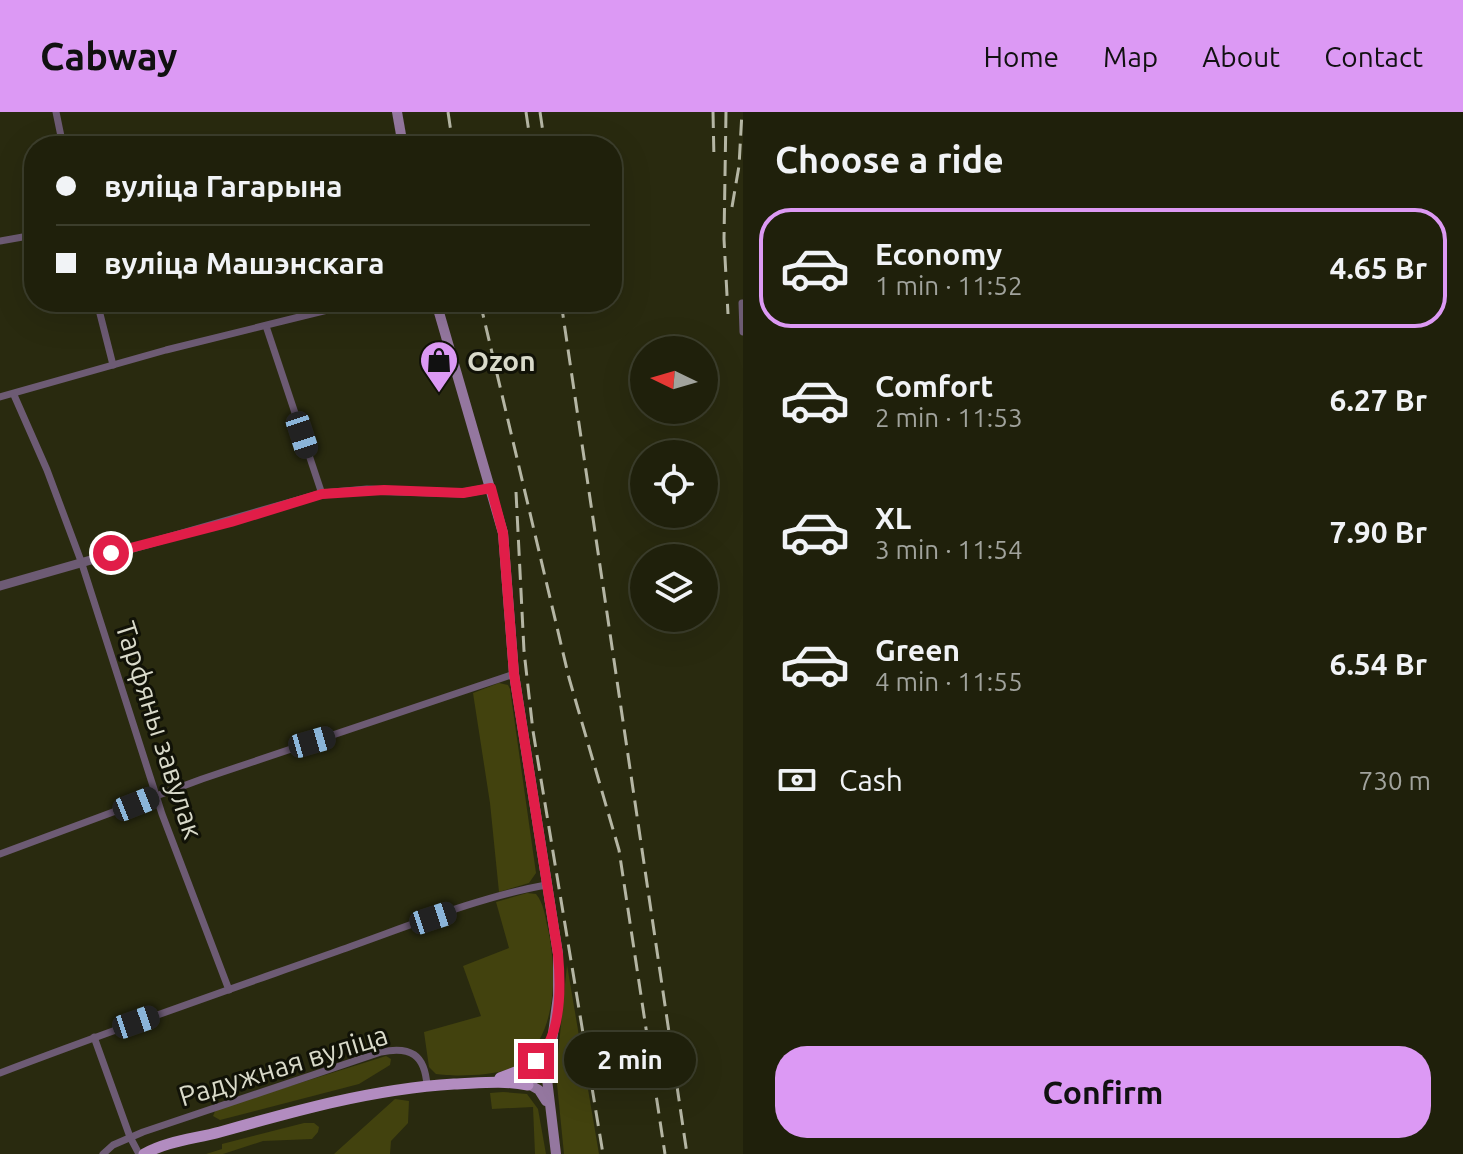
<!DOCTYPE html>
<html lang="en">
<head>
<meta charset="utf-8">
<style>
  body { margin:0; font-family:Ubuntu,sans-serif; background:#2c2d19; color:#f1f3f6; height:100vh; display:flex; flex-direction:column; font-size:30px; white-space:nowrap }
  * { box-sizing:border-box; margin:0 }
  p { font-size:26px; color:#a1a39d }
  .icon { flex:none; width:44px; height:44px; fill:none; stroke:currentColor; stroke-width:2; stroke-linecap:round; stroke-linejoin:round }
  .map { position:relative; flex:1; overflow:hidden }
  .drawer { display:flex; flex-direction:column; background:#1f200b; width:720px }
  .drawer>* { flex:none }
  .top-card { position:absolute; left:24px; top:24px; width:598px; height:176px; border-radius:32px; box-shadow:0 8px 32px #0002,0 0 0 2px #3c3e2c; display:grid; align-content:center; height:176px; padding:0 32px; background:#1f200b }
  .needle { width:52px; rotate:275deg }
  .fabs { position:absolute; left:630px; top:224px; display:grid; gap:16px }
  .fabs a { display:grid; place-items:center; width:88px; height:88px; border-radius:50%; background:#1f200b; box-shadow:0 8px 32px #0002,0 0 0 2px #3c3e2c; font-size:40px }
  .end { position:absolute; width:36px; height:36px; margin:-18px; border:10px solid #e11d48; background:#fff; box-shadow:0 0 0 4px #fff }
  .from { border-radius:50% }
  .bubble { position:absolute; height:56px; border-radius:28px; background:#1f200b; box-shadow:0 8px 32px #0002,0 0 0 2px #3c3e2c; font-size:26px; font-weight:600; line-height:56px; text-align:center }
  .car { position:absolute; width:24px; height:48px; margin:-24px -12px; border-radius:10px; box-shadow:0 0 6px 2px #0007; background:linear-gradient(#222 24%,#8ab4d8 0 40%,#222 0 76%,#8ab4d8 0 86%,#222 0) }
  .top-card b { display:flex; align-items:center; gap:28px; height:76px; font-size:30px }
  .top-card b+b { border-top:2px solid #3c3e2c }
  .top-card i { width:20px; height:20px; background:#f1f3f6 }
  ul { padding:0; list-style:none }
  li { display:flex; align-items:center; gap:24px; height:120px; margin:0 16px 12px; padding:0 16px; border:4px solid transparent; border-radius:32px }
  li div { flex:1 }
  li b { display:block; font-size:30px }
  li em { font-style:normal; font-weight:600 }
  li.on { border-color:#dc99f4 }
  li>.icon { width:72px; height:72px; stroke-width:1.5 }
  h2 { padding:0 32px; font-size:36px; line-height:96px }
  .pay { display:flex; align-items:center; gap:20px; height:88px; padding:0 32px; font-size:30px }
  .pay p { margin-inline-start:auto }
  .action { display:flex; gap:16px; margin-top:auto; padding:16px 32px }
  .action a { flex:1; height:92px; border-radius:32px; background:#dc99f4; color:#111; font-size:32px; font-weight:600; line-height:92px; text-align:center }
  header { display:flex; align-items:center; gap:48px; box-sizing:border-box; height:112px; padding:0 40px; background:#dc99f4; color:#111 }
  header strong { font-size:38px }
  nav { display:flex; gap:44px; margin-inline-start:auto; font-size:28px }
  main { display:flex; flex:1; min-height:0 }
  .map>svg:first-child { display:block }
</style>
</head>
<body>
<header>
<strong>Cabway</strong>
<nav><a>Home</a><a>Map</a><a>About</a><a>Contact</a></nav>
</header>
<main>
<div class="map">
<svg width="743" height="1042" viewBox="0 0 743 1042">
  <rect width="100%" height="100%" fill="#292a0f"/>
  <!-- green -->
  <g fill="#42420e">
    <polygon points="499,571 508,573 510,577 536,761 529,771 499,780 490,691 473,581"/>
    <path d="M527,781L536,782C544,792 545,804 548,817C557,860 558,919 521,951C507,964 455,965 436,962L429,955L424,920L481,904L463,854L509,836L496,790Z"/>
    <polygon points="567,853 599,1042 564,1042 556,962"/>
    <polygon points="386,944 391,947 390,953 359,972 220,1008 213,1004 216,997"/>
    <polygon points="503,980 527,982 538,997 546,1042 535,1042 533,995 492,997 490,981"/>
    <polygon points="395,987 409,989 408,1011 391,1029 390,1042 334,1042"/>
    <polygon points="304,1011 314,1011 319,1015 318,1020 312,1027 263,1029 223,1042 206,1042 222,1037 222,1032"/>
  </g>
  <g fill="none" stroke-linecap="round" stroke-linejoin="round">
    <!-- minor -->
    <g stroke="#6d5b74" stroke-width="7">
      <polyline points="56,0 63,34"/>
      <polyline points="0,129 34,123"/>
      <polyline points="97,190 113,253"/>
      <polyline points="742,191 743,220"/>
      <polyline points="266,214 322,382"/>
      <polyline points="14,283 47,358 81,449 162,702 229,878"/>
      <polyline points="0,285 166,238 360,190"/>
      <polyline points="0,742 202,667 514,562"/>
      <polyline points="94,925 130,1025 139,1042"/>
      <path d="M0,961C112,918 225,879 338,839C404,816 478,785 546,773"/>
      <path d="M103,1042L113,1033L143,1020L381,940C410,934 425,942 427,974"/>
    </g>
    <!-- tertiary -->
    <polyline stroke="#6d5b74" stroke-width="9" points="0,474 322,382 367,378 463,381 491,376"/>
    <!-- secondary -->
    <g stroke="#94779f" stroke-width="10">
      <polyline points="397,0 403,34"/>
      <polyline points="436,190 503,421 514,562 558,842 558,884 547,967 556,1042"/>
      <path d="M546,989L539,978L525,970C520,953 540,948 547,935"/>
    </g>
    <!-- primary -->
    <g stroke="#b28cc0" stroke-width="11">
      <polyline points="500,966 526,956"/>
      <path d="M144,1042C167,1029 194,1027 220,1020C298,998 373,977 454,972C480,971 503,968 528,973"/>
    </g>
    <!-- rail -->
    <g stroke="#b5b6a4" stroke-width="3" stroke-dasharray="16 8" stroke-linecap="butt">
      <polyline points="448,0 453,34"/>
      <polyline points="526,0 531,34"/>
      <polyline points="540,0 545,34"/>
      <polyline points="713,0 714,48"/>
      <polyline points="726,0 724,127 728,202"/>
      <polyline points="732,95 739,54 742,0"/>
      <polyline points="480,190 569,566 619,738 665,1042"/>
      <polyline points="561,190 687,1042"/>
      <polyline points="516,380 524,539 533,619 603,1042"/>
    </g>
  </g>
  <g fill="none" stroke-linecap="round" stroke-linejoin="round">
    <!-- route -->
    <path stroke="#e11d48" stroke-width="10" d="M111,441L231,410L322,382L384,378L463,381L491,376L503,421L514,562L558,842C561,874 562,925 536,949"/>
  </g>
  <!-- icons -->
  <defs>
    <symbol id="shop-pin" viewBox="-11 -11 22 30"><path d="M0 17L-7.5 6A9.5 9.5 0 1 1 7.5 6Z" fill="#dc99f4" stroke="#111207"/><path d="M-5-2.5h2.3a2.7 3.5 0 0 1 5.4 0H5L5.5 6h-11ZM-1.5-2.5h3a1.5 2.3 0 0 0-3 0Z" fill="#111"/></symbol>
  </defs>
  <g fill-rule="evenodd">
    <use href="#shop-pin" x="417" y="226" width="44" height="60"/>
  </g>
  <g text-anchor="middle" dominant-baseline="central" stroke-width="6" stroke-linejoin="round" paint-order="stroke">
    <!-- poi labels -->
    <g font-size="28" font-weight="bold" fill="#d9daca" stroke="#111207" text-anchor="start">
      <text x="467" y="248">Ozon</text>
    </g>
    <!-- street labels -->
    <g font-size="28" fill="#d9daca" stroke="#111207">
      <text transform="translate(160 618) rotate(72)">Тарфяны завулак</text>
      <text transform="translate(283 953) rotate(-17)">Радужная вуліца</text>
    </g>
  </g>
</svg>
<div class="fabs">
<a><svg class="needle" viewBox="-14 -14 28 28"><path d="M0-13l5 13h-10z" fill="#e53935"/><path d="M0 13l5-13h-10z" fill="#a1a39d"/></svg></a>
<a><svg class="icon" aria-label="locate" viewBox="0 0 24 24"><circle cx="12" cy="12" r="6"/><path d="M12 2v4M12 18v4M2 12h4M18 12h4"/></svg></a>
<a><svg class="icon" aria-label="layers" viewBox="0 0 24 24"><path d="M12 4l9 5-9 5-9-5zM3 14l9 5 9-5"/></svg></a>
</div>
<i class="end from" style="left:111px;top:441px"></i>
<i class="end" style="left:536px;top:949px"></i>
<div class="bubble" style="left:564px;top:920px;width:132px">2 min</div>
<i class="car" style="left:302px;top:323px;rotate:162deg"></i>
<i class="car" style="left:312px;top:630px;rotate:74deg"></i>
<i class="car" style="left:136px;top:692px;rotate:68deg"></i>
<i class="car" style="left:433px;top:806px;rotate:72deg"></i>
<i class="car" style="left:136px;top:910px;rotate:71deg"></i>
<div class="top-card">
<b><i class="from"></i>вуліца Гагарына</b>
<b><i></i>вуліца Машэнскага</b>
</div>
</div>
<section class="drawer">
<h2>Choose a ride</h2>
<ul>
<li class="on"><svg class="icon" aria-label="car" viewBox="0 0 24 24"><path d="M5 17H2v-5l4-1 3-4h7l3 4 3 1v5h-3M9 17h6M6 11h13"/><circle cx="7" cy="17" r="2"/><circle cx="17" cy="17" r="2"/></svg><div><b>Economy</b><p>1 min · 11:52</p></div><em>4.65 Br</em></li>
<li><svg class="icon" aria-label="car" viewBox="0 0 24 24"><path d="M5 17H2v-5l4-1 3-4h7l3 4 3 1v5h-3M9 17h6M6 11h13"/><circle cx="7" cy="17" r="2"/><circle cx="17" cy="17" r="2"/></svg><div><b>Comfort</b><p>2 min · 11:53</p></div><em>6.27 Br</em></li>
<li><svg class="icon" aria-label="car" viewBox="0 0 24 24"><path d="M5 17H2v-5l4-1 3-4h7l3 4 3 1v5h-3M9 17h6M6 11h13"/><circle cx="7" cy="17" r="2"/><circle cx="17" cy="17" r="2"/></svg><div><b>XL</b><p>3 min · 11:54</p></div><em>7.90 Br</em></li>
<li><svg class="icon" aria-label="car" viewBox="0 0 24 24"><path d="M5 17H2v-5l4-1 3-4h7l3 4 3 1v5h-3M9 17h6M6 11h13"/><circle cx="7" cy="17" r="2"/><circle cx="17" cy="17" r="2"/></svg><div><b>Green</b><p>4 min · 11:55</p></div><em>6.54 Br</em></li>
</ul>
<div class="pay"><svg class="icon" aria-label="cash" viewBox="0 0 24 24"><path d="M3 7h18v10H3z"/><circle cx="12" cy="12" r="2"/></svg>Cash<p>730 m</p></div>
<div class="action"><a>Confirm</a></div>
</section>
</main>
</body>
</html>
